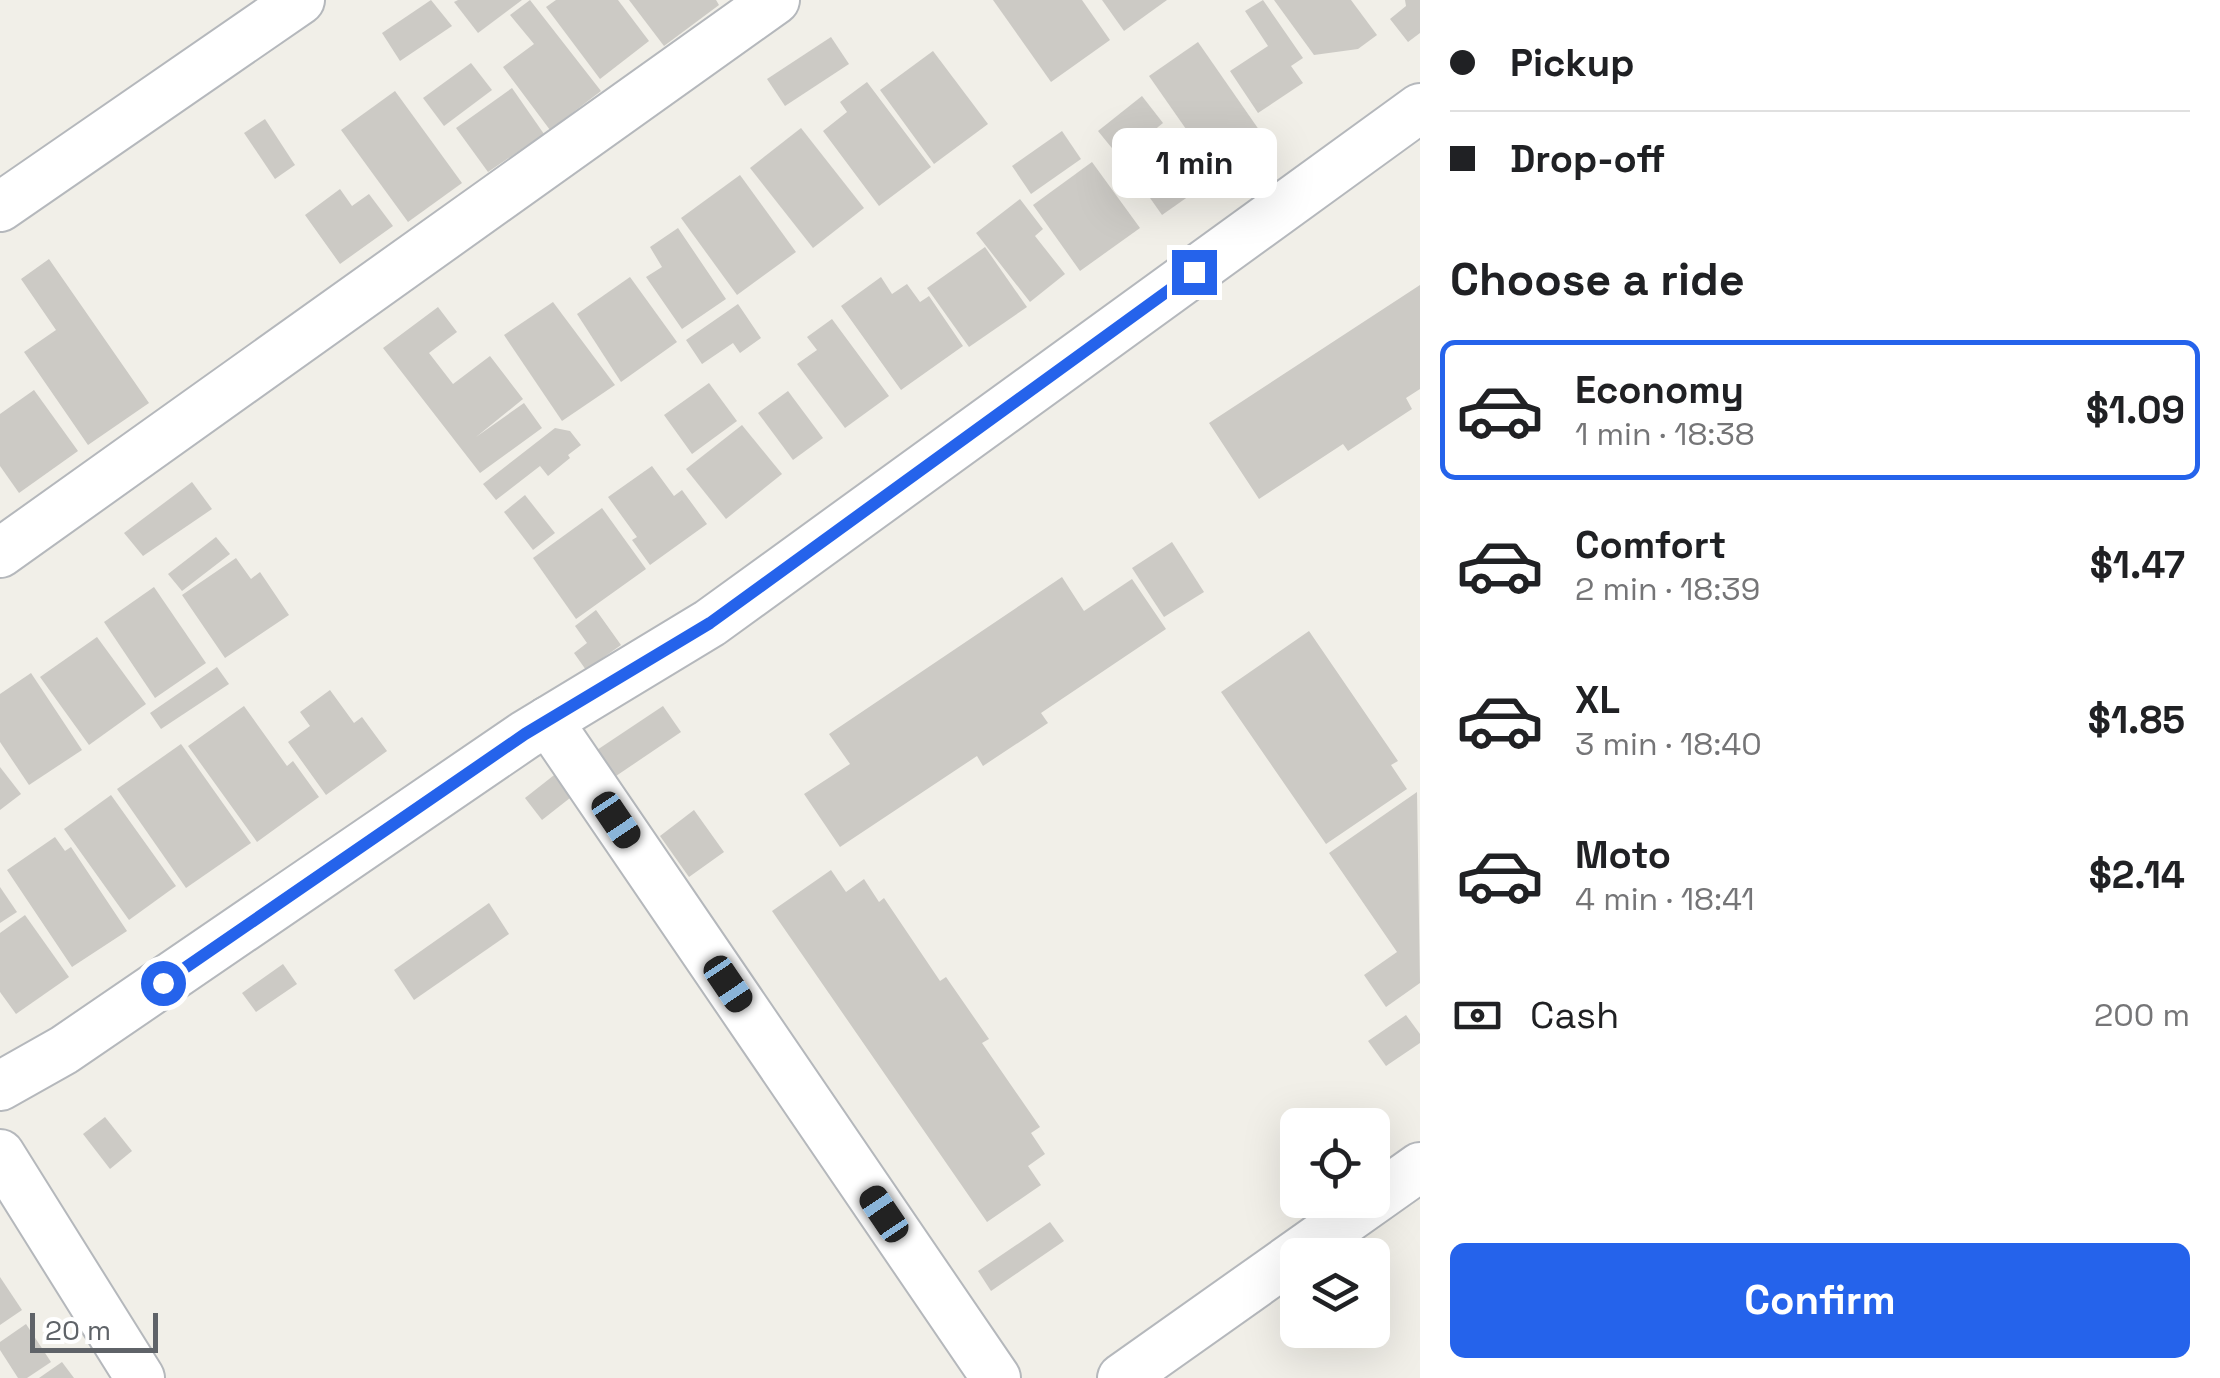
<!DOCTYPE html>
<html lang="en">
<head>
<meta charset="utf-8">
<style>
  body { margin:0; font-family:"Space Grotesk",sans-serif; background:#f2f2f2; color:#202124; height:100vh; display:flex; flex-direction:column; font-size:38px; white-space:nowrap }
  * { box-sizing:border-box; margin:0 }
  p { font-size:32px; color:#757577 }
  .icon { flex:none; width:55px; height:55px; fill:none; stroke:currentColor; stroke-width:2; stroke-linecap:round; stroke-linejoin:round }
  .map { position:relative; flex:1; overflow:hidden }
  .drawer { display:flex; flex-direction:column; background:#fff; width:800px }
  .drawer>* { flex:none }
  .guide { display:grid; align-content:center; height:220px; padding:0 30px; background:#fff }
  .tools { position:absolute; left:1280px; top:1108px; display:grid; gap:20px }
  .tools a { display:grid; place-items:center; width:110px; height:110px; border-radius:15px; background:#fff; box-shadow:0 10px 40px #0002; font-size:50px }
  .scale { position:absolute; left:30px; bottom:25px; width:128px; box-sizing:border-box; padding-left:10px; border:5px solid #5f6368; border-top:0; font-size:28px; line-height:35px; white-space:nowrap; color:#5f6368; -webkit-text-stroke:8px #fff; paint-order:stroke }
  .end { position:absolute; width:45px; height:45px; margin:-22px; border:12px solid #2563eb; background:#fff; box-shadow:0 0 0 5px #fff }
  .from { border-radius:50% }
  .bubble { position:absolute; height:70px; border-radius:15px; background:#fff; box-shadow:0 10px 40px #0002; font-size:32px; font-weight:700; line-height:70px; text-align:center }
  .car { position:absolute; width:30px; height:60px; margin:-30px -15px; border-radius:12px; box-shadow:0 0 8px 2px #0007; background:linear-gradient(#222 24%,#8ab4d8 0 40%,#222 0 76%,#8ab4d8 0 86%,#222 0) }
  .guide b { display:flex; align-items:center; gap:35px; height:95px; font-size:38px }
  .guide b+b { border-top:2px solid #e0e0e0 }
  .guide i { width:25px; height:25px; background:#202124 }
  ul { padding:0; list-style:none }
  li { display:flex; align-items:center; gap:30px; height:140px; margin:0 20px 15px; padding:0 10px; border:5px solid transparent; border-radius:15px }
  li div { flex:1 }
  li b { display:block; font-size:38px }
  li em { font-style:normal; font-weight:700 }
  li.selected { border-color:#2563eb }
  li>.icon { width:90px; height:90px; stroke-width:1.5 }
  h2 { padding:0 30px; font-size:45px; line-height:120px }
  .pay { display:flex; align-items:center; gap:25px; height:110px; padding:0 30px; font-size:38px }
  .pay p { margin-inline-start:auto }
  .primary-button { display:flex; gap:20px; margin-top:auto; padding:20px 30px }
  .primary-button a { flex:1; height:115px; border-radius:15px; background:#2563eb; color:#fff; font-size:40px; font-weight:700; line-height:115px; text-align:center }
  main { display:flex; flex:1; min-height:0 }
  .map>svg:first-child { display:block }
</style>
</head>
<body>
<main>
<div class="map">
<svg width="1420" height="1378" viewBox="0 0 1420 1378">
  <rect width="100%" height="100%" fill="#f1efe8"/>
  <!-- building -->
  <g fill="#cccac5">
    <polygon points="431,0 452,26 400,61 382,33"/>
    <polygon points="458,0 522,0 478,33 454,2"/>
    <polygon points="530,0 601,91 550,130 503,67 534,44 510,15"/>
    <polygon points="556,0 618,0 649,41 600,79 546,7"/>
    <polygon points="629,0 716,0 719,5 664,46"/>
    <polygon points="993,0 1082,0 1110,40 1051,82"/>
    <polygon points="1102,0 1167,0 1124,31"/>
    <polygon points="1263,0 1303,58 1291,66 1303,83 1258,113 1230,71 1268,46 1245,11"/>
    <polygon points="1274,0 1351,0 1377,35 1358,49 1314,55"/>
    <polygon points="1420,0 1420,33 1408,42 1390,19 1406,6 1405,0"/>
    <polygon points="831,37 849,64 785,106 767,79"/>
    <polygon points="1198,42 1264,137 1216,172 1149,76"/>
    <polygon points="933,51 988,124 934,164 880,90"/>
    <polygon points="471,63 492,90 444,126 423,98"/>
    <polygon points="867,82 931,167 879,206 823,131 847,112 840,102"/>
    <polygon points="512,88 544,134 488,172 456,128"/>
    <polygon points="395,91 462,183 408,222 341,130"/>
    <polygon points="1142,96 1163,123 1120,158 1098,131"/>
    <polygon points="265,119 295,165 275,179 244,133"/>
    <polygon points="801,128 864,208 813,248 750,168"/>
    <polygon points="1183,130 1216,177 1162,215 1129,168"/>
    <polygon points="1062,131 1081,159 1031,194 1012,166"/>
    <polygon points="1092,162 1140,228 1080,271 1033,205"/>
    <polygon points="740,175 796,252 737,295 681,218"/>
    <polygon points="340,189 352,206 369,194 393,226 340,264 305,215"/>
    <polygon points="1020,199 1043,229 1035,236 1065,274 1030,302 976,233"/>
    <polygon points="678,228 726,299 682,329 646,277 662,267 650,247"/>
    <polygon points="985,247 1027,307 969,347 927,288"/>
    <polygon points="49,259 149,403 88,445 24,352 56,330 21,279"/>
    <polygon points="630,277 677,342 621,382 577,314"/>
    <polygon points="881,277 892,294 907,284 920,302 929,296 963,346 901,390 841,306"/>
    <polygon points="1420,285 1420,389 1406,398 1412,409 1348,451 1343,444 1259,499 1209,423"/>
    <polygon points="553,302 615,385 562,421 504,335"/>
    <polygon points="738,304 761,338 740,353 733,343 702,364 686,340"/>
    <polygon points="438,307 457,332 429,353 453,384 490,356 523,399 476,437 524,403 542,428 480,473 383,348"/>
    <polygon points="832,319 889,396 845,428 797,364 817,350 807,337"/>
    <polygon points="709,383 737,421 692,454 664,415"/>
    <polygon points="34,390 78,451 19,493 0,466 0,414"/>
    <polygon points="788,391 823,438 793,460 758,413"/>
    <polygon points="742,425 782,474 726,519 686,469"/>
    <polygon points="555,428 570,431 581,445 568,455 570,458 548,476 540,466 496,500 483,484"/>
    <polygon points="652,466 674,496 682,490 707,524 650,565 632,540 637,537 608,497"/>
    <polygon points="192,482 212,509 143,556 124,533"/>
    <polygon points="525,495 555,533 533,550 504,512"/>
    <polygon points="602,508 646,569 576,619 533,558"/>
    <polygon points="216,537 230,554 182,591 168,574"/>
    <polygon points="1172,542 1204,592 1164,617 1132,568"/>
    <polygon points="236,558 251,579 260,572 289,615 225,658 182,595"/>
    <polygon points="1062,577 1084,611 1132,579 1166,629 1041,713 1048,723 983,766 977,756 840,847 804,794 850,764 829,734"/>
    <polygon points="154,587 206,663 155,698 104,622"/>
    <polygon points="596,610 621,645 586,670 574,653 587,643 575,626"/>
    <polygon points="1309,631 1398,761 1391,765 1407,789 1326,844 1221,692"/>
    <polygon points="97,637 146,704 89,745 40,677"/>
    <polygon points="217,667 229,684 161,729 150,713"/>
    <polygon points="31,673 82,750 29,785 0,742 0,694"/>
    <polygon points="330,690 354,723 362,717 387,751 326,795 288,742 310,726 300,712"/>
    <polygon points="244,706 287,766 293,761 319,797 257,842 188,746"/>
    <polygon points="663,706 681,732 616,776 597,750"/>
    <polygon points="181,744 251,843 186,888 117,789"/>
    <polygon points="0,767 21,794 0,810"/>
    <polygon points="558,772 575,794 542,820 525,798"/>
    <polygon points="1417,792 1420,983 1386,1007 1364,975 1397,952 1329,853"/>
    <polygon points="111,795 176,886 129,920 64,829"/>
    <polygon points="694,810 724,852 689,877 660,836"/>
    <polygon points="55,837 65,851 71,847 127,931 72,967 7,870"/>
    <polygon points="831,870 846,892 864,879 879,902 884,898 940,981 946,977 989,1039 982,1043 1040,1127 1031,1133 1045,1154 1028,1166 1041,1185 987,1222 772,911"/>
    <polygon points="0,887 17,912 0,923"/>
    <polygon points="489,903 509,934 414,1000 394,970"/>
    <polygon points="25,915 69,977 16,1014 0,992 0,933"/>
    <polygon points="283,964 297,984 256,1012 242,993"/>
    <polygon points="1406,1015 1420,1034 1420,1043 1386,1066 1368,1041"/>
    <polygon points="105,1117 132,1151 110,1169 83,1134"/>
    <polygon points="1050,1222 1064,1241 991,1291 978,1271"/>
    <polygon points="0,1277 22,1310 0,1325"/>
    <polygon points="26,1324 51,1362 27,1378 18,1378 0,1350 0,1342"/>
    <polygon points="62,1362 74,1378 39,1378"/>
  </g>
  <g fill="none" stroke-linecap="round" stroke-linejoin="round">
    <defs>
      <g id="minor">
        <polyline points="0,207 300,0"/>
        <polyline points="0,553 775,0"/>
        <polyline points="548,721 996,1378"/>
        <polyline points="0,1086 64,1050 525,735 710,623 1420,108"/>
        <polyline points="0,1154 140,1378"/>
        <polyline points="1122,1378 1420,1167"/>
      </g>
    </defs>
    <!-- minor casing -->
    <use href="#minor" stroke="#b5b8bc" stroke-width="52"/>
    <!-- minor -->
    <use href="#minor" stroke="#fff" stroke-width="48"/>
  </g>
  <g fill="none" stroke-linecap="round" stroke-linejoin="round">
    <!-- route -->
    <polyline stroke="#2563eb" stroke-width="12" points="163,983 525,734 710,623 1194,272"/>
  </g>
</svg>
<div class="tools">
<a><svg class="icon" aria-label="locate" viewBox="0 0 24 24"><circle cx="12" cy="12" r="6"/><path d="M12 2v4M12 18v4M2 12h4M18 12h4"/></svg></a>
<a><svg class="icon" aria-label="layers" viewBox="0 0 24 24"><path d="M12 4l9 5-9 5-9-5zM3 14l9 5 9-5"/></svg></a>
</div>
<div class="scale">20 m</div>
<i class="end from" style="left:163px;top:983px"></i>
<i class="end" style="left:1194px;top:272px"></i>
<div class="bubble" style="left:1112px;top:128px;width:165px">1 min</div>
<i class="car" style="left:616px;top:820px;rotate:146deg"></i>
<i class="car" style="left:728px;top:984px;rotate:146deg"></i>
<i class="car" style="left:884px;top:1214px;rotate:326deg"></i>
</div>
<section class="drawer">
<div class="guide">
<b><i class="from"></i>Pickup</b>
<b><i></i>Drop-off</b>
</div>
<h2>Choose a ride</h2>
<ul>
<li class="selected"><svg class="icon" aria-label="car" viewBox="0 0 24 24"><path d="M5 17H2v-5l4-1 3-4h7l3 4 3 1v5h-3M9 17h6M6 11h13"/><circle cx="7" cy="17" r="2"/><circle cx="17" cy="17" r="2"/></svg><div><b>Economy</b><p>1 min · 18:38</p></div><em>$1.09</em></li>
<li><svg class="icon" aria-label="car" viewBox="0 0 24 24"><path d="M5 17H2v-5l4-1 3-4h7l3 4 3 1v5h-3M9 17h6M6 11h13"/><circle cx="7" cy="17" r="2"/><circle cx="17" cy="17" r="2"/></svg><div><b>Comfort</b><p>2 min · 18:39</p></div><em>$1.47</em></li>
<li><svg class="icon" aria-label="car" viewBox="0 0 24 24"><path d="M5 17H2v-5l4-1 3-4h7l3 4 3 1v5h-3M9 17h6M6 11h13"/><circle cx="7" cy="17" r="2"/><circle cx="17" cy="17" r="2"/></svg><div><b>XL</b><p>3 min · 18:40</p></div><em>$1.85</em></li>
<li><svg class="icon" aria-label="car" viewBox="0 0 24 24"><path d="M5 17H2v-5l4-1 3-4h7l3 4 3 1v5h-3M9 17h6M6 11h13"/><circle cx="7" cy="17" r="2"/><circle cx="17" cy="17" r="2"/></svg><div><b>Moto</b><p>4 min · 18:41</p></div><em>$2.14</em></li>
</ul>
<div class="pay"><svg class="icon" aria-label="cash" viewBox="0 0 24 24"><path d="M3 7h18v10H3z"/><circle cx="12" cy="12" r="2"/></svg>Cash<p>200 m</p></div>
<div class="primary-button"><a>Confirm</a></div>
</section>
</main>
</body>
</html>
